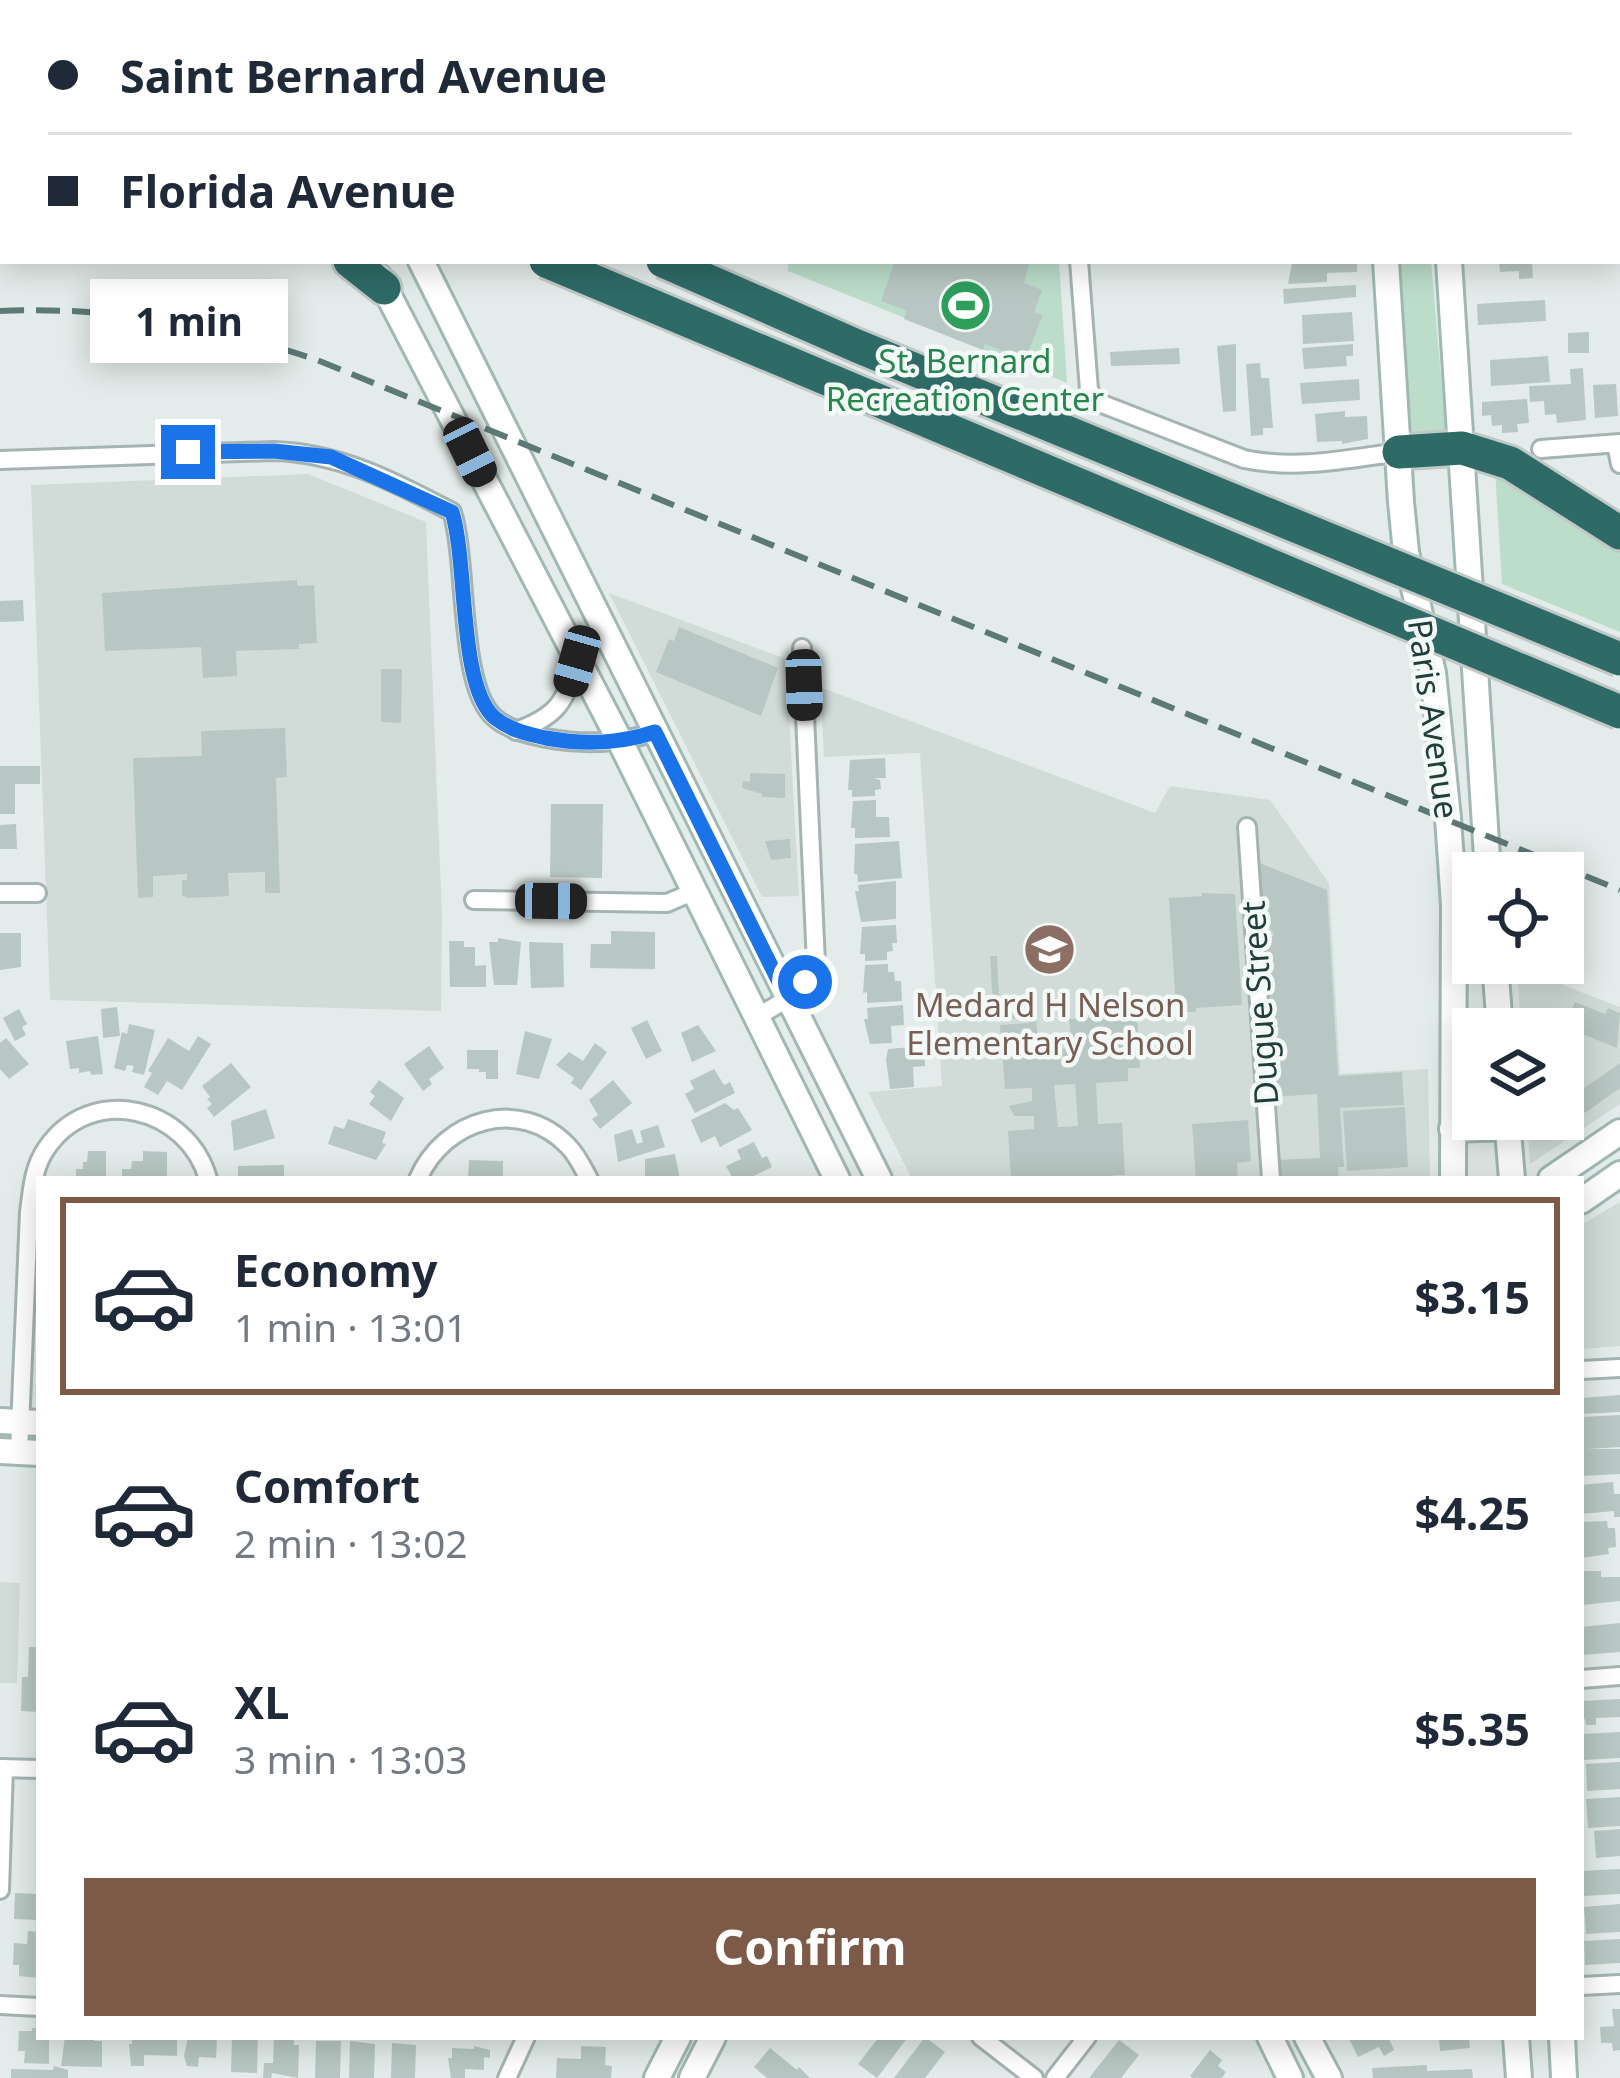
<!DOCTYPE html>
<html lang="en">
<head>
<meta charset="utf-8">
<style>
  body { margin:0; font-family:"Noto Sans",sans-serif; background:#f2f2f3; color:#1f2937; height:100vh; display:flex; flex-direction:column; font-size:45px; white-space:nowrap }
  * { box-sizing:border-box; margin:0 }
  p { font-size:39px; color:#747a83 }
  .icon { flex:none; width:66px; height:66px; fill:none; stroke:currentColor; stroke-width:2; stroke-linecap:round; stroke-linejoin:round }
  .map { position:relative; flex:1; overflow:hidden }
  .panel { position:absolute; left:36px; top:1176px; width:1548px; height:864px; display:flex; flex-direction:column; background:#fff; border-radius:0px; box-shadow:0 6px 30px #0003 }
  .panel>* { flex:none }
  .banner { position:absolute; left:0px; top:0px; width:1620px; height:264px; box-shadow:0 6px 30px #0003; display:grid; align-content:center; height:264px; padding:0 48px; background:#fff }
  .controls { position:absolute; left:1452px; top:852px; display:grid; gap:24px }
  .controls a { display:grid; place-items:center; width:132px; height:132px; border-radius:0px; background:#fff; box-shadow:0 6px 30px #0003; font-size:60px }
  .end { position:absolute; width:54px; height:54px; margin:-27px; border:15px solid #1a73e8; background:#fff; box-shadow:0 0 0 6px #fff }
  .from { border-radius:50% }
  .bubble { position:absolute; height:84px; border-radius:0px; background:#fff; box-shadow:0 6px 30px #0003; font-size:39px; font-weight:700; line-height:84px; text-align:center }
  .car { position:absolute; width:36px; height:72px; margin:-36px -18px; border-radius:15px; box-shadow:0 0 9px 3px #0007; background:linear-gradient(#222 24%,#8ab4d8 0 40%,#222 0 76%,#8ab4d8 0 86%,#222 0) }
  .banner b { display:flex; align-items:center; gap:42px; height:114px; font-size:45px }
  .banner b+b { border-top:3px solid #e0e1e3 }
  .banner i { width:30px; height:30px; background:#1f2937 }
  ul { padding:21px 0 0; list-style:none }
  li { display:flex; align-items:center; gap:36px; height:198px; margin:0 24px 18px; padding:0 24px; border:6px solid transparent; border-radius:0px }
  li div { flex:1 }
  li b { display:block; font-size:45px }
  li em { font-style:normal; font-weight:700 }
  li.active { border-color:#7d5a48 }
  li>.icon { width:108px; height:108px; stroke-width:1.5 }
  .action { display:flex; gap:24px; margin-top:auto; padding:24px 48px }
  .action a { flex:1; height:138px; border-radius:0px; background:#7d5a48; color:#fff; font-size:48px; font-weight:700; line-height:138px; text-align:center }
  .map>svg:first-child { display:block }
</style>
</head>
<body>
<div class="map">
<svg width="1620" height="2078" viewBox="0 0 1620 2078">
  <rect width="100%" height="100%" fill="#e3ecea"/>
  <!-- built -->
  <g fill="#d1dcd9">
    <polygon points="308,474 426,522 442,915 441,1011 50,1000 31,485"/>
    <polygon points="609,593 786,659 799,896 762,897"/>
    <polygon points="820,687 1155,813 1170,786 1270,800 1329,883 1340,1074 1428,1069 1430,1179 912,1179 868,1092 942,1086 920,753 824,757"/>
    <polygon points="1517,967 1620,1007 1620,1104 1530,1164 1527,1119 1563,1119 1563,1029 1521,1029"/>
    <polygon points="1620,1202 1620,1346 1581,1349 1581,1225"/>
    <polygon points="0,1582 20,1583 17,1683 0,1683"/>
  </g>
  <!-- green -->
  <g fill="#bcddca">
    <polygon points="788,261 1059,261 1067,383 788,271"/>
    <polygon points="1400,261 1431,261 1446,435 1411,437"/>
    <polygon points="1495,469 1620,547 1620,632 1502,584"/>
  </g>
  <!-- building -->
  <g fill="#b8c7c3" fill-rule="evenodd">
    <polygon points="895,261 1030,261 1024,283 1042,290 1034,312 1043,315 1025,359 985,344 983,350 904,319 907,311 881,301"/>
    <polygon points="1357,261 1357,272 1327,273 1327,282 1288,284 1292,263"/>
    <polygon points="1499,261 1532,261 1533,278 1519,279 1519,271 1500,272"/>
    <polygon points="1356,285 1356,297 1284,304 1283,289"/>
    <polygon points="1545,300 1546,321 1478,325 1477,304"/>
    <polygon points="1352,312 1354,341 1303,344 1302,315"/>
    <polygon points="1589,332 1589,353 1568,353 1568,333"/>
    <polygon points="1236,344 1236,411 1223,412 1217,346"/>
    <polygon points="1353,344 1353,356 1346,356 1347,366 1304,369 1302,348"/>
    <polygon points="1179,348 1180,364 1111,366 1110,352"/>
    <polygon points="1548,356 1550,382 1491,386 1490,360"/>
    <polygon points="1260,363 1261,378 1269,378 1273,428 1263,428 1263,435 1251,436 1246,364"/>
    <polygon points="1583,368 1586,420 1557,423 1556,414 1545,415 1544,401 1530,402 1529,386 1571,384 1570,369"/>
    <polygon points="1359,379 1360,400 1302,404 1300,383"/>
    <polygon points="1616,384 1618,416 1595,418 1593,385"/>
    <polygon points="1527,399 1529,423 1517,424 1518,432 1502,433 1502,425 1492,426 1491,415 1482,416 1482,402"/>
    <polygon points="1345,411 1345,417 1367,416 1368,439 1342,444 1342,441 1317,442 1315,414"/>
    <polygon points="297,580 297,586 314,585 317,643 299,644 299,649 236,651 237,676 203,678 201,647 105,651 102,593"/>
    <polygon points="23,600 24,621 0,622 0,601"/>
    <polygon points="679,627 778,668 761,716 656,672 669,639 674,641"/>
    <polygon points="381,669 402,669 401,723 381,722"/>
    <polygon points="285,728 287,777 276,778 280,893 265,893 265,872 228,873 229,896 188,898 182,895 182,880 187,880 187,874 153,876 153,897 138,898 133,758 202,756 201,731"/>
    <polygon points="885,758 886,778 874,778 880,780 881,789 875,790 875,796 852,797 852,790 848,790 850,760"/>
    <polygon points="0,766 40,766 40,784 15,784 15,814 0,814"/>
    <polygon points="750,773 785,774 785,798 762,797 762,794 742,788 743,781 750,782"/>
    <polygon points="876,800 876,817 889,817 890,837 855,838 855,828 851,828 853,801"/>
    <polygon points="551,804 603,804 602,878 550,877"/>
    <polygon points="16,824 17,849 0,849 0,825"/>
    <polygon points="790,839 791,858 771,860 765,841"/>
    <polygon points="899,841 902,878 858,882 857,874 854,874 855,844"/>
    <polygon points="1257,862 1327,890 1338,1076 1402,1072 1404,1105 1340,1108 1344,1167 1338,1167 1339,1179 1280,1179 1279,1160 1320,1158 1317,1094 1274,1097 1262,941 1274,935 1259,911"/>
    <polygon points="896,881 896,919 861,922 855,891 859,891 858,885"/>
    <polygon points="1202,893 1235,894 1242,1005 1196,1008 1196,1012 1187,1012 1187,1008 1176,1009 1169,898 1202,896"/>
    <polygon points="896,925 897,943 892,943 893,951 887,952 887,960 865,961 865,954 860,954 862,927"/>
    <polygon points="611,931 655,932 655,969 590,968 591,944 611,944"/>
    <polygon points="0,933 21,933 21,967 0,970"/>
    <polygon points="498,938 521,942 517,985 494,985 489,942 498,942"/>
    <polygon points="449,941 464,941 464,947 475,947 475,966 486,965 486,987 450,987"/>
    <polygon points="529,942 563,943 564,987 531,988"/>
    <path d="M990,956H997L1000,1013L1035,1010L1039,1050L1072,1048L1069,1019L1137,1015L1140,1068H1128V1081L1096,1083L1098,1124L1122,1123L1125,1175H1113V1179H1011L1008,1131L1034,1129V1116H1014L1009,1106L1032,1101V1088L1005,1089L1000,1025L1029,1023V1017L994,1020ZM1075,1084L1078,1126L1058,1127L1054,1085Z"/>
    <polygon points="888,964 888,972 894,972 895,981 901,981 902,1001 867,1003 867,992 863,993 865,965"/>
    <polygon points="1575,1002 1605,1014 1608,1008 1620,1013 1617,1048 1565,1027"/>
    <polygon points="903,1005 904,1025 891,1026 892,1043 870,1044 864,1019 868,1019 867,1008"/>
    <polygon points="117,1007 120,1036 103,1038 101,1009"/>
    <polygon points="19,1009 27,1024 22,1027 26,1035 15,1041 3,1018"/>
    <polygon points="647,1020 662,1051 646,1059 631,1028"/>
    <polygon points="129,1024 155,1030 144,1075 132,1072 134,1066 127,1065 125,1071 114,1068 122,1032 127,1034"/>
    <polygon points="698,1025 716,1051 692,1062 681,1033"/>
    <polygon points="525,1031 552,1039 539,1079 516,1074"/>
    <polygon points="98,1036 103,1074 91,1075 90,1071 79,1073 79,1068 70,1069 66,1041"/>
    <polygon points="198,1036 211,1044 182,1090 167,1081 158,1095 144,1087 152,1073 148,1071 168,1038 189,1051"/>
    <polygon points="6,1038 29,1064 9,1079 0,1069 0,1043"/>
    <polygon points="595,1043 607,1052 581,1090 571,1083 574,1078 556,1065 569,1052 583,1061"/>
    <polygon points="429,1046 444,1068 429,1079 432,1084 423,1091 404,1064"/>
    <polygon points="924,1046 925,1066 913,1067 914,1087 890,1089 886,1060 888,1049"/>
    <polygon points="467,1050 498,1050 498,1079 486,1079 486,1072 479,1072 479,1069 467,1069"/>
    <polygon points="231,1063 251,1087 214,1117 207,1108 212,1104 207,1099 210,1097 202,1086"/>
    <polygon points="1620,1063 1620,1088 1585,1113 1573,1096"/>
    <polygon points="714,1069 724,1085 730,1082 735,1093 695,1113 685,1094 694,1089 690,1081"/>
    <polygon points="379,1080 404,1098 391,1121 369,1104 375,1096 370,1092"/>
    <polygon points="613,1080 632,1103 600,1129 592,1119 598,1115 589,1100"/>
    <polygon points="725,1103 734,1110 738,1108 752,1130 720,1147 715,1136 701,1143 691,1120"/>
    <polygon points="1405,1107 1408,1167 1347,1171 1343,1111"/>
    <polygon points="266,1109 275,1138 234,1151 231,1121"/>
    <polygon points="348,1119 386,1132 382,1143 386,1144 376,1160 328,1144 334,1126 344,1129"/>
    <polygon points="1248,1120 1251,1161 1237,1163 1238,1179 1196,1179 1192,1124"/>
    <polygon points="658,1125 665,1147 618,1162 614,1135 632,1129 637,1144 643,1142 640,1131"/>
    <polygon points="754,1142 762,1158 767,1156 772,1167 748,1179 733,1179 726,1166 741,1159 737,1150"/>
    <polygon points="88,1151 106,1151 106,1179 76,1179 76,1169 83,1169 83,1162 87,1162"/>
    <polygon points="143,1151 167,1152 167,1179 122,1179 122,1169 131,1169 132,1161 143,1161"/>
    <polygon points="675,1154 680,1179 645,1179 645,1159"/>
    <polygon points="469,1160 503,1161 503,1179 468,1179"/>
    <polygon points="284,1165 284,1179 238,1179 238,1166"/>
    <polygon points="1620,1395 1620,1412 1581,1414 1581,1398"/>
    <polygon points="1620,1415 1620,1447 1587,1449 1620,1449 1620,1474 1581,1476 1581,1417"/>
    <polygon points="1613,1482 1614,1494 1620,1494 1620,1517 1614,1517 1614,1511 1581,1514 1581,1485"/>
    <polygon points="1607,1521 1608,1528 1615,1528 1616,1547 1608,1548 1609,1554 1581,1558 1581,1522"/>
    <polygon points="1581,1571 1601,1571 1601,1577 1620,1577 1620,1601 1583,1605"/>
    <polygon points="1620,1623 1620,1652 1581,1655 1581,1627"/>
    <polygon points="29,1647 39,1647 39,1712 21,1711 22,1677 28,1677"/>
    <polygon points="1620,1699 1620,1717 1596,1718 1596,1725 1586,1725 1585,1719 1581,1720 1581,1701"/>
    <polygon points="1620,1732 1620,1758 1583,1760 1582,1734"/>
    <polygon points="1620,1762 1620,1789 1587,1791 1586,1764"/>
    <polygon points="1620,1797 1620,1826 1588,1828 1586,1799"/>
    <polygon points="1620,1829 1620,1856 1596,1858 1594,1831"/>
    <polygon points="1620,1869 1620,1894 1583,1896 1581,1871"/>
    <polygon points="15,1893 39,1894 39,1920 14,1919"/>
    <polygon points="1620,1904 1620,1932 1586,1934 1584,1907"/>
    <polygon points="28,1931 39,1932 39,1978 19,1976 19,1965 13,1965 14,1943 27,1944"/>
    <polygon points="1620,1939 1620,1963 1585,1965 1584,1941"/>
    <polygon points="1612,2009 1620,2009 1620,2050 1613,2051 1612,2043 1601,2043 1600,2027 1614,2026"/>
    <polygon points="32,2028 39,2028 39,2037 49,2037 49,2064 24,2063 25,2051 18,2051 19,2031 32,2031"/>
    <polygon points="65,2037 94,2037 94,2041 102,2041 102,2067 61,2066"/>
    <polygon points="132,2037 177,2037 177,2056 144,2055 144,2066 131,2066 129,2044 132,2044"/>
    <polygon points="188,2037 217,2037 216,2058 199,2057 198,2067 187,2066 184,2056"/>
    <polygon points="232,2037 258,2037 257,2073 231,2072"/>
    <polygon points="879,2037 908,2037 877,2078 858,2064"/>
    <polygon points="925,2037 945,2052 925,2078 894,2078"/>
    <polygon points="1348,2037 1388,2037 1394,2050 1384,2056 1379,2047 1358,2057"/>
    <polygon points="1469,2037 1470,2048 1440,2051 1439,2038"/>
    <polygon points="274,2038 294,2039 294,2045 299,2045 298,2078 272,2073 271,2078 263,2078 264,2063 273,2063"/>
    <polygon points="1119,2040 1139,2055 1121,2078 1089,2078"/>
    <polygon points="316,2041 341,2041 340,2078 315,2078"/>
    <polygon points="350,2041 375,2044 374,2078 349,2078"/>
    <polygon points="392,2043 416,2045 415,2078 391,2078"/>
    <polygon points="474,2046 490,2050 490,2058 484,2057 484,2070 465,2069 465,2078 451,2078 448,2058 452,2058 452,2048 474,2049"/>
    <polygon points="581,2046 606,2047 605,2065 612,2066 611,2078 556,2078 557,2058 581,2059"/>
    <polygon points="770,2048 797,2070 799,2067 810,2078 767,2078 754,2067"/>
    <polygon points="1210,2050 1222,2060 1218,2066 1226,2072 1222,2078 1193,2078 1190,2076"/>
    <polygon points="1427,2065 1427,2071 1472,2069 1473,2078 1373,2078 1372,2068"/>
    <polygon points="54,2066 68,2070 68,2078 11,2078 11,2069 53,2070"/>
  </g>
  <g fill="none" stroke-linecap="round" stroke-linejoin="round">
    <defs>
      <g id="street">
        <polyline points="445,0 445,3"/>
        <polyline points="752,0 753,3"/>
        <polyline points="1061,0 1061,3"/>
        <polyline points="1617,135 1620,134"/>
        <path d="M1079,261L1089,390L1097,402L1244,459C1296,470 1347,459 1399,452"/>
        <polyline points="1616,444 1620,464"/>
        <polyline points="1541,449 1620,443"/>
        <path d="M0,460L274,451C340,453 395,482 452,512C468,562 458,688 495,718C509,730 528,734 546,738C584,745 618,744 655,732"/>
        <path d="M516,731C558,716 565,702 577,661"/>
        <polyline points="1247,827 1271,1179"/>
        <polyline points="0,893 37,893"/>
        <polyline points="474,900 667,903 695,891"/>
        <path d="M756,1017C780,1004 805,991 816,964L802,648"/>
        <path d="M418,1179C444,1119 520,1096 568,1146C577,1155 583,1168 589,1179"/>
        <polyline points="1581,1370 1620,1368"/>
        <path d="M19,1452L29,1212C32,1190 33,1168 46,1149C91,1082 188,1107 208,1179"/>
        <polyline points="1581,1679 1620,1676"/>
        <polyline points="0,1768 39,1769"/>
        <polyline points="0,1890 4,1768"/>
        <polyline points="1581,1986 1620,1984"/>
        <polyline points="0,2005 39,2007"/>
        <polyline points="981,2037 1034,2078"/>
        <polyline points="507,2078 526,2037"/>
        <polyline points="1055,2078 1087,2037"/>
      </g>
      <g id="secondary">
        <polyline points="241,0 242,3"/>
        <polyline points="290,0 291,3"/>
        <polyline points="1368,0 1369,3"/>
        <polyline points="1430,0 1430,3"/>
        <polyline points="421,261 879,1179"/>
        <polyline points="1386,261 1401,502 1406,552 1433,673 1448,818 1454,905 1453,1179"/>
        <polyline points="1449,261 1488,873"/>
        <polyline points="379,277 621,743 837,1179"/>
        <polyline points="1495,963 1500,1029"/>
        <polyline points="1507,1119 1512,1179"/>
        <polyline points="1452,1129 1508,1127"/>
        <polyline points="1551,1179 1620,1132"/>
        <polyline points="1581,1201 1620,1174"/>
        <polyline points="0,1421 39,1423"/>
        <polyline points="0,1451 39,1453"/>
        <polyline points="1270,2037 1290,2078"/>
        <polyline points="1307,2037 1329,2078"/>
        <polyline points="1516,2037 1519,2078"/>
        <polyline points="1562,2037 1564,2078"/>
        <polyline points="657,2078 678,2037"/>
        <polyline points="692,2078 713,2037"/>
      </g>
      <g id="highway">
        <polyline points="42,3 51,0"/>
        <polyline points="0,18 3,17"/>
        <polyline points="0,123 3,122"/>
        <polyline points="0,174 3,174"/>
        <polyline points="0,229 3,229"/>
        <polyline points="350,261 384,288"/>
        <polyline points="1399,452 1462,448 1510,463 1620,533"/>
      </g>
    </defs>
    <!-- street casing -->
    <use href="#street" stroke="#a5b4b2" stroke-width="22"/>
    <!-- secondary casing -->
    <use href="#secondary" stroke="#a1b8b3" stroke-width="30"/>
    <!-- highway casing -->
    <use href="#highway" stroke="#c1c9c8" stroke-width="39"/>
    <!-- street -->
    <use href="#street" stroke="#fff" stroke-width="16"/>
    <!-- secondary -->
    <use href="#secondary" stroke="#fff" stroke-width="24"/>
    <!-- highway -->
    <use href="#highway" stroke="#2e6a66" stroke-width="33"/>
    <!-- rail -->
    <path stroke="#5d7976" stroke-width="6" stroke-dasharray="24 12" stroke-linecap="butt" d="M0,311C110,306 213,325 317,360L1620,890"/>
    <defs>
      <g id="highway-bridge">
        <polyline points="546,261 1620,712"/>
        <polyline points="663,261 857,346 1620,659"/>
      </g>
    </defs>
    <!-- highway-bridge casing -->
    <use href="#highway-bridge" stroke="#c1c9c8" stroke-width="39" stroke-linecap="butt"/>
    <!-- highway-bridge -->
    <use href="#highway-bridge" stroke="#2e6a66" stroke-width="33"/>
  </g>
  <g fill="none" stroke-linecap="round" stroke-linejoin="round">
    <!-- route -->
    <path stroke="#1a73e8" stroke-width="15" d="M188,452L274,451L331,457L452,512C468,563 458,687 495,718C510,730 527,734 546,738C584,745 618,744 655,732L788,1000L805,982"/>
  </g>
  <!-- icons -->
  <defs>
    <symbol id="stadium-disc" viewBox="-11 -11 22 22"><circle r="9.5" fill="#2e9e5b" stroke="#f3f9f7"/><path d="M0-5a6.5 5 0 1 0 0 10a6.5 5 0 1 0 0-10ZM-3.5-1.8h7v3.6h-7Z" fill="#fff"/></symbol>
    <symbol id="school-disc" viewBox="-11 -11 22 22"><circle r="9.5" fill="#8d6e63" stroke="#f3f9f7"/><path d="M0-5L7-2L0 1L-7-2ZM-4 1L0 2.5L4 1V4Q0 6-4 4Z" fill="#fff"/></symbol>
  </defs>
  <g fill-rule="evenodd">
    <use href="#stadium-disc" x="936" y="276" width="59" height="59"/>
    <use href="#school-disc" x="1020" y="920" width="59" height="59"/>
  </g>
  <g text-anchor="middle" dominant-baseline="central" stroke-width="9" stroke-linejoin="round" paint-order="stroke">
    <!-- leisure labels -->
    <g font-size="33" fill="#27864d" stroke="#f3f9f7">
      <text x="965" y="360">St. Bernard<tspan x="965" dy="38">Recreation Center</tspan></text>
    </g>
    <!-- street labels -->
    <g font-size="33" fill="#223e3a" stroke="#f3f9f7">
      <text transform="translate(1434 719) rotate(82)">Paris Avenue</text>
      <text transform="translate(1259 1003) rotate(-94)">Dugue Street</text>
    </g>
    <!-- education labels -->
    <g font-size="33" fill="#785e54" stroke="#f3f9f7">
      <text x="1050" y="1004">Medard H Nelson<tspan x="1050" dy="38">Elementary School</tspan></text>
    </g>
  </g>
</svg>
<div class="controls">
<a><svg class="icon" aria-label="locate" viewBox="0 0 24 24"><circle cx="12" cy="12" r="6"/><path d="M12 2v4M12 18v4M2 12h4M18 12h4"/></svg></a>
<a><svg class="icon" aria-label="layers" viewBox="0 0 24 24"><path d="M12 4l9 5-9 5-9-5zM3 14l9 5 9-5"/></svg></a>
</div>
<i class="end from" style="left:805px;top:982px"></i>
<i class="end" style="left:188px;top:452px"></i>
<div class="bubble" style="left:90px;top:279px;width:198px">1 min</div>
<i class="car" style="left:470px;top:452px;rotate:154deg"></i>
<i class="car" style="left:577px;top:661px;rotate:196deg"></i>
<i class="car" style="left:804px;top:685px;rotate:178deg"></i>
<i class="car" style="left:551px;top:901px;rotate:91deg"></i>
<div class="banner">
<b><i class="from"></i>Saint Bernard Avenue</b>
<b><i></i>Florida Avenue</b>
</div>
<section class="panel">
<ul>
<li class="active"><svg class="icon" aria-label="car" viewBox="0 0 24 24"><path d="M5 17H2v-5l4-1 3-4h7l3 4 3 1v5h-3M9 17h6M6 11h13"/><circle cx="7" cy="17" r="2"/><circle cx="17" cy="17" r="2"/></svg><div><b>Economy</b><p>1 min · 13:01</p></div><em>$3.15</em></li>
<li><svg class="icon" aria-label="car" viewBox="0 0 24 24"><path d="M5 17H2v-5l4-1 3-4h7l3 4 3 1v5h-3M9 17h6M6 11h13"/><circle cx="7" cy="17" r="2"/><circle cx="17" cy="17" r="2"/></svg><div><b>Comfort</b><p>2 min · 13:02</p></div><em>$4.25</em></li>
<li><svg class="icon" aria-label="car" viewBox="0 0 24 24"><path d="M5 17H2v-5l4-1 3-4h7l3 4 3 1v5h-3M9 17h6M6 11h13"/><circle cx="7" cy="17" r="2"/><circle cx="17" cy="17" r="2"/></svg><div><b>XL</b><p>3 min · 13:03</p></div><em>$5.35</em></li>
</ul>
<div class="action"><a>Confirm</a></div>
</section>
</div>
</body>
</html>
